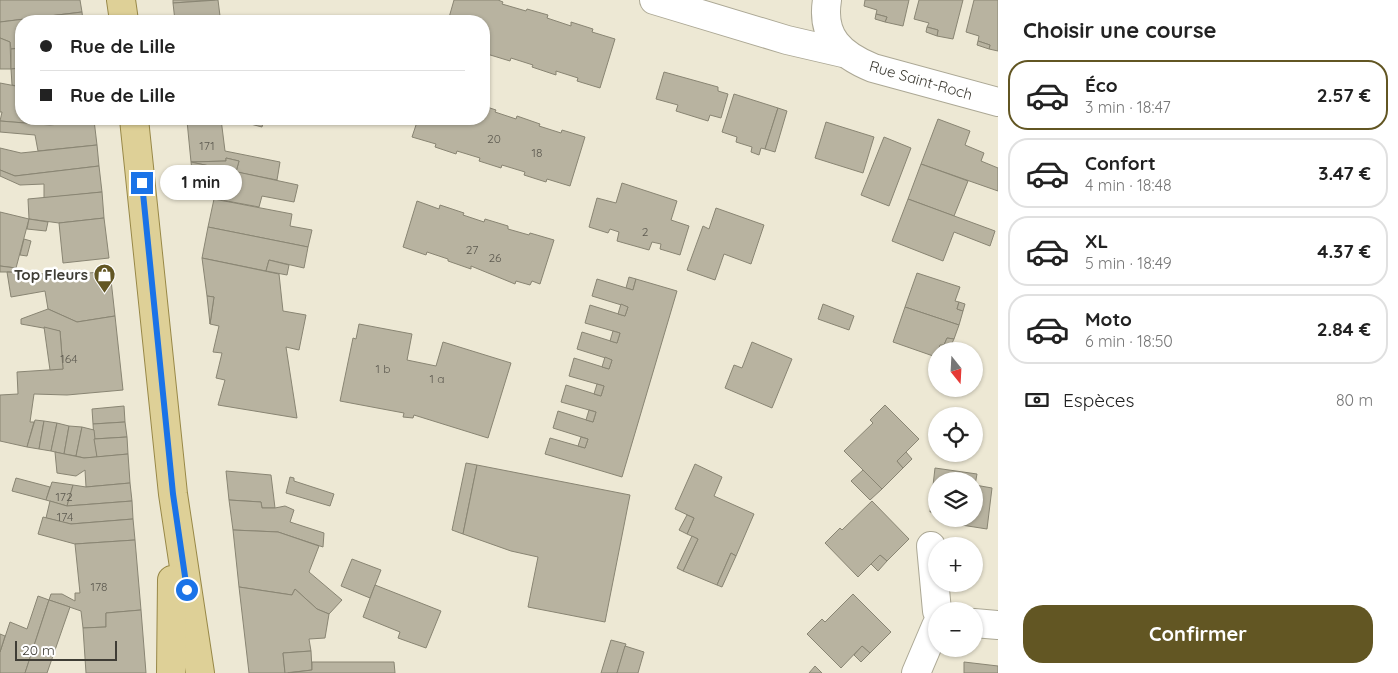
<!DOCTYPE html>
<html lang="fr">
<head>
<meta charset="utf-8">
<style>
  body { margin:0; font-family:Quicksand,sans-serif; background:#f6f6f6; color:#222; height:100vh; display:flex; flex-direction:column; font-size:19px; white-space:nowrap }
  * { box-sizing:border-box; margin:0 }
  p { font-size:16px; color:#767676 }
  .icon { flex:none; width:28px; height:28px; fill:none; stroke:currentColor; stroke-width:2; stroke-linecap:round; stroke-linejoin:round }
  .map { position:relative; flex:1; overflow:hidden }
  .sheet { display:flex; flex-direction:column; background:#fff; width:400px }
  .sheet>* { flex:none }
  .top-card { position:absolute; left:15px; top:15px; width:475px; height:110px; border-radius:20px; box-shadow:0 1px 4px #0004; display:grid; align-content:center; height:110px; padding:0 25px; background:#fff }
  .needle { width:32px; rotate:162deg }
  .fabs { position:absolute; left:928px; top:342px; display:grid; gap:10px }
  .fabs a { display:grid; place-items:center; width:55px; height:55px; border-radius:50%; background:#fff; box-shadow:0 1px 4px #0004; font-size:25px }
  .scale { position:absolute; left:15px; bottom:12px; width:102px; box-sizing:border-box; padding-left:5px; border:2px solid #3f3d35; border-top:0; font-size:14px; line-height:18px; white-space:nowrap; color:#3f3d35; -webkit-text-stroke:4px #fff; paint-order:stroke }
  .end { position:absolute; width:22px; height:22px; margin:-11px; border:6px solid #1a73e8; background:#fff; box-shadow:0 0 0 2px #fff }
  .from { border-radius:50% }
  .bubble { position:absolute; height:35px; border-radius:18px; background:#fff; box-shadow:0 1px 4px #0004; font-size:16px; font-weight:700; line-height:35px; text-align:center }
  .top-card b { display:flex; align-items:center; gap:18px; height:48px; font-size:19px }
  .top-card b+b { border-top:1px solid #e0e0e0 }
  .top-card i { width:12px; height:12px; background:#222 }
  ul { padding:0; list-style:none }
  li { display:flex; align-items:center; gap:15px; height:70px; margin:0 10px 8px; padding:0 15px; border:2px solid #e0e0e0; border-radius:20px }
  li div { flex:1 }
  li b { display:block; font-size:19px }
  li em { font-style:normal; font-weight:700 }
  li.on { border-color:#625623 }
  li>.icon { width:45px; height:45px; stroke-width:1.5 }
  h2 { padding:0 25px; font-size:22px; line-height:60px }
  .pay { display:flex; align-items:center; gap:12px; height:55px; padding:0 25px; font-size:19px }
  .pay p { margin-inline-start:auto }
  .cta { display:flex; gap:10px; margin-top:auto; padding:10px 25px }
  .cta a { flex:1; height:58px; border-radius:20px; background:#625623; color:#fff; font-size:20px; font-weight:700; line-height:58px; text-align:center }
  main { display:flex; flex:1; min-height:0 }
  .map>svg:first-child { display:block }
</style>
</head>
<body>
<main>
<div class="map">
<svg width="998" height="673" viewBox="0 0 998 673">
  <rect width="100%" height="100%" fill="#ede8d4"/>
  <!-- building -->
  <g fill="#b8b3a0" stroke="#898573">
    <polygon points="0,0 80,0 82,12 0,22"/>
    <polygon points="173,0 215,0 173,3"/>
    <polygon points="218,0 220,16 209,18 209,21 175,21 173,3"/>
    <polygon points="454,0 498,0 503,2 502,4 526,11 527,9 548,15 547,18 571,26 571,22 593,29 592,32 615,39 600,88 577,81 578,78 556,71 556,75 532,67 533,65 511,58 510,61 487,54 488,51 484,49 484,21 448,21"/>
    <polygon points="865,0 909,0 903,26 885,22 887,17 876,14 877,10 864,6"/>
    <polygon points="919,0 963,0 953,39 937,36 938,30 927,27 929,23 914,19"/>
    <polygon points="974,0 998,0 998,51 989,49 990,45 978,41 979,36 966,32"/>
    <polygon points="82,12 83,21 21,21 21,48 11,49 10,42 0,38 0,22"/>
    <polygon points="876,14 887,17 885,22 875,19"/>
    <polygon points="927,27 938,30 937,36 926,32"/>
    <polygon points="0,38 10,42 11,69 0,69"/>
    <polygon points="978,41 990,45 989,49 977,45"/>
    <polygon points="21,48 21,68 11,69 11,49"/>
    <polygon points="21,68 21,87 12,85 11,69"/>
    <polygon points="664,72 718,87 718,91 728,94 721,118 710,115 708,121 676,111 678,105 656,99"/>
    <polygon points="0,83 21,87 21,119 94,120 50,125 0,121 2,112 0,112"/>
    <polygon points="734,94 778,108 765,149 761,148 759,155 751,152 752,147 736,142 737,137 722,132"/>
    <polygon points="484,106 496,110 495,112 516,119 517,116 540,124 539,126 561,133 562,130 585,137 570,186 547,179 546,182 524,175 525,172 502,165 501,168 479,161 480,158 457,151 456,154 435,147 436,144 412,137 418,119 484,119"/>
    <polygon points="778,108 787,111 775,152 765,149"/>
    <polygon points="202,119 221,119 225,151 280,162 277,180 236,172 239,161 226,158 226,161 191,162 187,121"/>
    <polygon points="231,119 264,119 262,127"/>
    <polygon points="938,119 970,131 965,145 984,153 981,161 998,168 998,191 921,164"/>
    <polygon points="94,120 97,145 38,151 35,135 0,132 0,121 50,125"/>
    <polygon points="826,122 874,137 863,173 815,158"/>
    <polygon points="884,137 911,148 889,206 861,195"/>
    <polygon points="97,145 99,166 15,176 0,170 0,148 21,153"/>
    <polygon points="226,158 239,161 236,172 191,162 226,161"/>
    <polygon points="191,162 298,185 294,202 262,196 259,207 195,195"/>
    <polygon points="921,164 968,181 954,216 908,199"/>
    <polygon points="99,166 102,192 44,198 44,184 20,185 0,176 0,170 15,176"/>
    <polygon points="622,183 677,201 671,220 689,226 680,255 660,249 661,244 652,242 649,250 617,241 619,232 610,229 608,233 589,227 597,198 616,203"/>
    <polygon points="102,192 104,218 59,223 29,219 28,199"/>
    <polygon points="214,199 292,214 290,226 312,230 308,247 208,227"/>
    <polygon points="908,199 995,231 990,246 954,232 943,261 892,241"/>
    <polygon points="417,201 439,209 440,205 464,213 463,215 484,222 485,219 508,226 508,229 529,235 530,233 554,240 540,284 532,281 530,285 516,281 515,284 471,266 471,269 448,261 448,259 427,252 426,255 403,247"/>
    <polygon points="716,208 764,225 751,264 724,254 715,280 687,270 703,226 709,229"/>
    <polygon points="0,212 29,219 16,268 0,266"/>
    <polygon points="104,218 109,258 63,263 59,223"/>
    <polygon points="29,219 48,222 46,231 27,229"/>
    <polygon points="208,227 308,247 304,268 269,260 266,271 202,258"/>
    <polygon points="24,239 31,241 27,256 20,255"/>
    <polygon points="202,258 279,274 283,311 306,315 299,350 286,347 297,418 218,405 225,380 216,378 222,353 213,352 219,326 210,324 214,297 207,296"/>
    <polygon points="269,260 289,265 287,275 266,271"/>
    <polygon points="0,266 16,268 15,272 0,272"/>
    <polygon points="110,271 115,316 77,322 48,309 45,291 11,297 7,272 68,275"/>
    <polygon points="917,273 960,287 955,301 959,302 957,309 963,311 959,325 905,307"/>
    <polygon points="629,277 636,279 633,290 626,288"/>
    <polygon points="597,279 633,290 636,279 677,291 622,477 545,454 550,438 585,448 588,439 553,428 558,411 593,422 596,412 561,402 566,385 601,396 604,386 569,376 574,358 609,369 612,360 577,349 582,332 617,343 620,333 585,323 590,305 625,316 628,307 592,296"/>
    <polygon points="207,296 214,297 210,324"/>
    <polygon points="959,302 965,304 963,311 957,309"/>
    <polygon points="621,304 628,307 625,316 618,314"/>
    <polygon points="823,304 854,316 849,330 818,319"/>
    <polygon points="905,307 959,325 954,339 947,338 944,345 940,345 936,357 893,342"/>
    <polygon points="48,309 77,322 115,316 123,390 67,395 34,394 30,422 34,422 27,447 0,441 0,395 18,394 17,372 63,369 60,331 21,324 21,319"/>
    <polygon points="359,324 412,334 407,360 436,366 443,342 511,363 488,438 414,415 413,418 403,417 404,413 340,401 353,338 356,339"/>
    <polygon points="44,327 60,331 63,369 50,370"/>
    <polygon points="613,331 620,333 617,343 610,341"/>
    <polygon points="947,338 954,339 949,349 944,345"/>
    <polygon points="752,342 792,359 772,408 725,388 734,365 742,368"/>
    <polygon points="605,357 612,360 609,369 602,367"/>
    <polygon points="597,384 604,386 601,396 594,394"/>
    <polygon points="885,405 919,439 897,461 903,468 882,489 844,451 873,423 870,420"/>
    <polygon points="124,406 125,422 93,424 92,409"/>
    <polygon points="589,410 596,412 593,422 586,420"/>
    <polygon points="35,420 44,421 39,449 27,447"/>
    <polygon points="44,421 57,423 51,451 39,449"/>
    <polygon points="125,422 127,437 94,439 93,424"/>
    <polygon points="57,423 69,426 64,454 51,451"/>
    <polygon points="69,426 82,427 76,456 64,454"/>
    <polygon points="82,427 94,430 97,457 84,458 76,456"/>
    <polygon points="127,437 128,454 97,457 94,439"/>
    <polygon points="581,437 588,439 585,448 578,446"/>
    <polygon points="55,452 84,458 128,454 130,483 86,487 85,470 76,476 57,473"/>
    <polygon points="906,452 912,459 903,468 897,461"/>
    <polygon points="466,463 477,465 463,534 452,530"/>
    <polygon points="695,464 722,477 714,496 754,514 736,556 731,553 717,585 683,571 698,539 687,534 694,518 675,509"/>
    <polygon points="477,465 630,495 605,622 528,607 538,557 511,551 463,534"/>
    <polygon points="935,468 977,474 975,485 992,488 987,529 955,524 955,520 947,519 974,519 974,481 936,481 936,512 930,512"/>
    <polygon points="863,470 882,489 870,500 851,481"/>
    <polygon points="226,471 271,475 275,508 262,508 261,502 229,500"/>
    <polygon points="290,477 294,478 294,481 334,494 330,506 286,493"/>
    <polygon points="16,478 50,487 46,500 12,491"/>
    <polygon points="52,482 73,485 67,506 46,500"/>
    <polygon points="130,483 132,501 67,506 73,485 86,487"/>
    <polygon points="229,500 261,502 262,508 275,508 285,506 294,510 290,522 324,533 323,547 278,532 233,530"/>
    <polygon points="50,501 67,506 132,501 133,519 71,524 46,518"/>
    <polygon points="872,501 909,539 887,561 880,555 858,577 825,543 840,528 842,530"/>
    <polygon points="687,515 694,518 687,534 679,530"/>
    <polygon points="43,517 71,524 133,519 135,540 75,544 38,534"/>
    <polygon points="945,519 955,520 955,524 945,524"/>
    <polygon points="233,530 278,532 319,546 309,572 342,600 329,614 317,609 295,589 292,595 239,587"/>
    <polygon points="692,536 698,539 683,571 677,568"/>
    <polygon points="135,540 141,610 106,613 106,627 83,628 81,611 49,600 51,594 62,594 75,601 75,593 80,593 75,544"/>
    <polygon points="731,553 736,556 722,587 717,585"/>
    <polygon points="880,555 887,561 878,571 871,564"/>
    <polygon points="352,559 381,570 370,598 341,586"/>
    <polygon points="375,585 441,611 426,648 398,638 400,632 363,617"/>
    <polygon points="239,587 292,595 295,589 317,609 329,614 325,638 309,639 311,651 283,653 285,673 249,673"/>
    <polygon points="853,594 891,632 870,653 862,646 841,668 807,634 822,619 825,622"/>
    <polygon points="38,596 49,600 25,673 0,673 0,652 10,622 27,629"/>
    <polygon points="49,600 70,607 47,673 25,673"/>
    <polygon points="141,610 146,673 86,673 83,628 106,627 106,613"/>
    <polygon points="0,634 5,636 0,652"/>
    <polygon points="611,640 626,644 617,673 601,673"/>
    <polygon points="625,646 644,652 638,673 617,673"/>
    <polygon points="862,646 870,653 861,662 854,655"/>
    <polygon points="311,651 312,670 285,673 283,653"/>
    <polygon points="312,662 394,662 395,673 288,673 312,670"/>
    <polygon points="964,662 998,666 998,673 964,673"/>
    <polygon points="815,666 822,673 809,673"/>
  </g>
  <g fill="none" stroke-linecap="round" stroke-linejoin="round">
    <defs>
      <g id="minor">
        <polyline points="654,0 787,40 843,53"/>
        <path d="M827,0C821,37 841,55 873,68L998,102"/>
        <polyline points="931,546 937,611"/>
        <polyline points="974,623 998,625"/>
        <polyline points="916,673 936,626"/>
      </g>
      <g id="primary">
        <polyline points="121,0 124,21"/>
        <polyline points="134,119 173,494 200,673"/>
        <polyline points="171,673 172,580"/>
      </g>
    </defs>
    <!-- minor casing -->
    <use href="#minor" stroke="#aca895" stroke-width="30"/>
    <!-- primary casing -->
    <use href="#primary" stroke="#988847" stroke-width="30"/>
    <!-- minor -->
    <use href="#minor" stroke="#fff" stroke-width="28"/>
    <!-- primary -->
    <use href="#primary" stroke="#ded097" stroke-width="28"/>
  </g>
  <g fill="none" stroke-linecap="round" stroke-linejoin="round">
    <!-- route -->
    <polyline stroke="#1a73e8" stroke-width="6" points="142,183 173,494 187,590"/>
  </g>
  <!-- icons -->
  <defs>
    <symbol id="shop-pin" viewBox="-11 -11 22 30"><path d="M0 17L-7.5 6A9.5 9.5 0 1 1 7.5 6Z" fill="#625623" stroke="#fff"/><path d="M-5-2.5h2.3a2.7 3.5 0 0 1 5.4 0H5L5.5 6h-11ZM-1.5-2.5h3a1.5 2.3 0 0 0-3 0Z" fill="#fff"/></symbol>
  </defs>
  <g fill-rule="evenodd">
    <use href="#shop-pin" x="92" y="262" width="25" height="34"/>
  </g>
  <g text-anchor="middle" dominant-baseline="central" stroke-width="5" stroke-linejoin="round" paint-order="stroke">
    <!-- number labels -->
    <g font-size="12" fill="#5d5a50">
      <text x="494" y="138">20</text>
      <text x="207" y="145">171</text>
      <text x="537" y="152">18</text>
      <text x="645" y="231">2</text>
      <text x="472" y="249">27</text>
      <text x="495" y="257">26</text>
      <text x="69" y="358">164</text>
      <text x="383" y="368">1 b</text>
      <text x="437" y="378">1 a</text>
      <text x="64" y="496">172</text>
      <text x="65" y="516">174</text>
      <text x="99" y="586">178</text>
    </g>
    <!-- street labels -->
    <g font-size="15" fill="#3f3d35" stroke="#fff">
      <text transform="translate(921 80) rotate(16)">Rue Saint-Roch</text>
    </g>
    <!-- poi labels -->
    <g font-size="15" font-weight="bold" fill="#3f3d35" stroke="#fff" text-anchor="end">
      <text x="88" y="274">Top Fleurs</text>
    </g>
  </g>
</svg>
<div class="fabs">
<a><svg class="needle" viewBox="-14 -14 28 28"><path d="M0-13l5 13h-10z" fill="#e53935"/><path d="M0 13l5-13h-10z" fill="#767676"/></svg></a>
<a><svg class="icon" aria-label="locate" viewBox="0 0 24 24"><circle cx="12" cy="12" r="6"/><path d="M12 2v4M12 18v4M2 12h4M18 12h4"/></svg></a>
<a><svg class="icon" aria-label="layers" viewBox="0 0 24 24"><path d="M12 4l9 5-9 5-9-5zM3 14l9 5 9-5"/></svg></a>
<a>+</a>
<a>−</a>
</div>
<div class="scale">20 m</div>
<i class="end from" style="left:187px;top:590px"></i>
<i class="end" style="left:142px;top:183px"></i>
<div class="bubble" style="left:160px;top:165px;width:82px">1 min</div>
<div class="top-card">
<b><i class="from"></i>Rue de Lille</b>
<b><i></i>Rue de Lille</b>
</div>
</div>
<section class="sheet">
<h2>Choisir une course</h2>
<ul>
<li class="on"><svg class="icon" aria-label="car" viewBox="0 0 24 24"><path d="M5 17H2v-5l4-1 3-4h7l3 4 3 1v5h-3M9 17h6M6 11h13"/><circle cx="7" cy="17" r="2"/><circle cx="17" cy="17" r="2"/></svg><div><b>Éco</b><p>3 min · 18:47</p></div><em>2.57 €</em></li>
<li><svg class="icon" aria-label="car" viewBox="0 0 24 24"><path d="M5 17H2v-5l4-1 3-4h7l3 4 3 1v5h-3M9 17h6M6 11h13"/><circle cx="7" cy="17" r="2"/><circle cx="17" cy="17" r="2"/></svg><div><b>Confort</b><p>4 min · 18:48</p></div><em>3.47 €</em></li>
<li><svg class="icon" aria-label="car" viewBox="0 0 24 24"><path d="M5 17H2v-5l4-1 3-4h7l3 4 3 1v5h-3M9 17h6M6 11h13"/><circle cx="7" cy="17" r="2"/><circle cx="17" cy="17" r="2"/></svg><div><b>XL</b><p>5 min · 18:49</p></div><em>4.37 €</em></li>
<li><svg class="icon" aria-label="car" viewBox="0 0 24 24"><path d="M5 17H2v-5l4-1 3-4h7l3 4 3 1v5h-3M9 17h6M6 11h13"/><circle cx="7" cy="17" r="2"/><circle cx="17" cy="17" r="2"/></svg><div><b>Moto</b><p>6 min · 18:50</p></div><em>2.84 €</em></li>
</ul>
<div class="pay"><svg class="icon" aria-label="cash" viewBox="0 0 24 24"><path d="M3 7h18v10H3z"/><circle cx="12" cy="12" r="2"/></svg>Espèces<p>80 m</p></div>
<div class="cta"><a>Confirmer</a></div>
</section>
</main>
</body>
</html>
